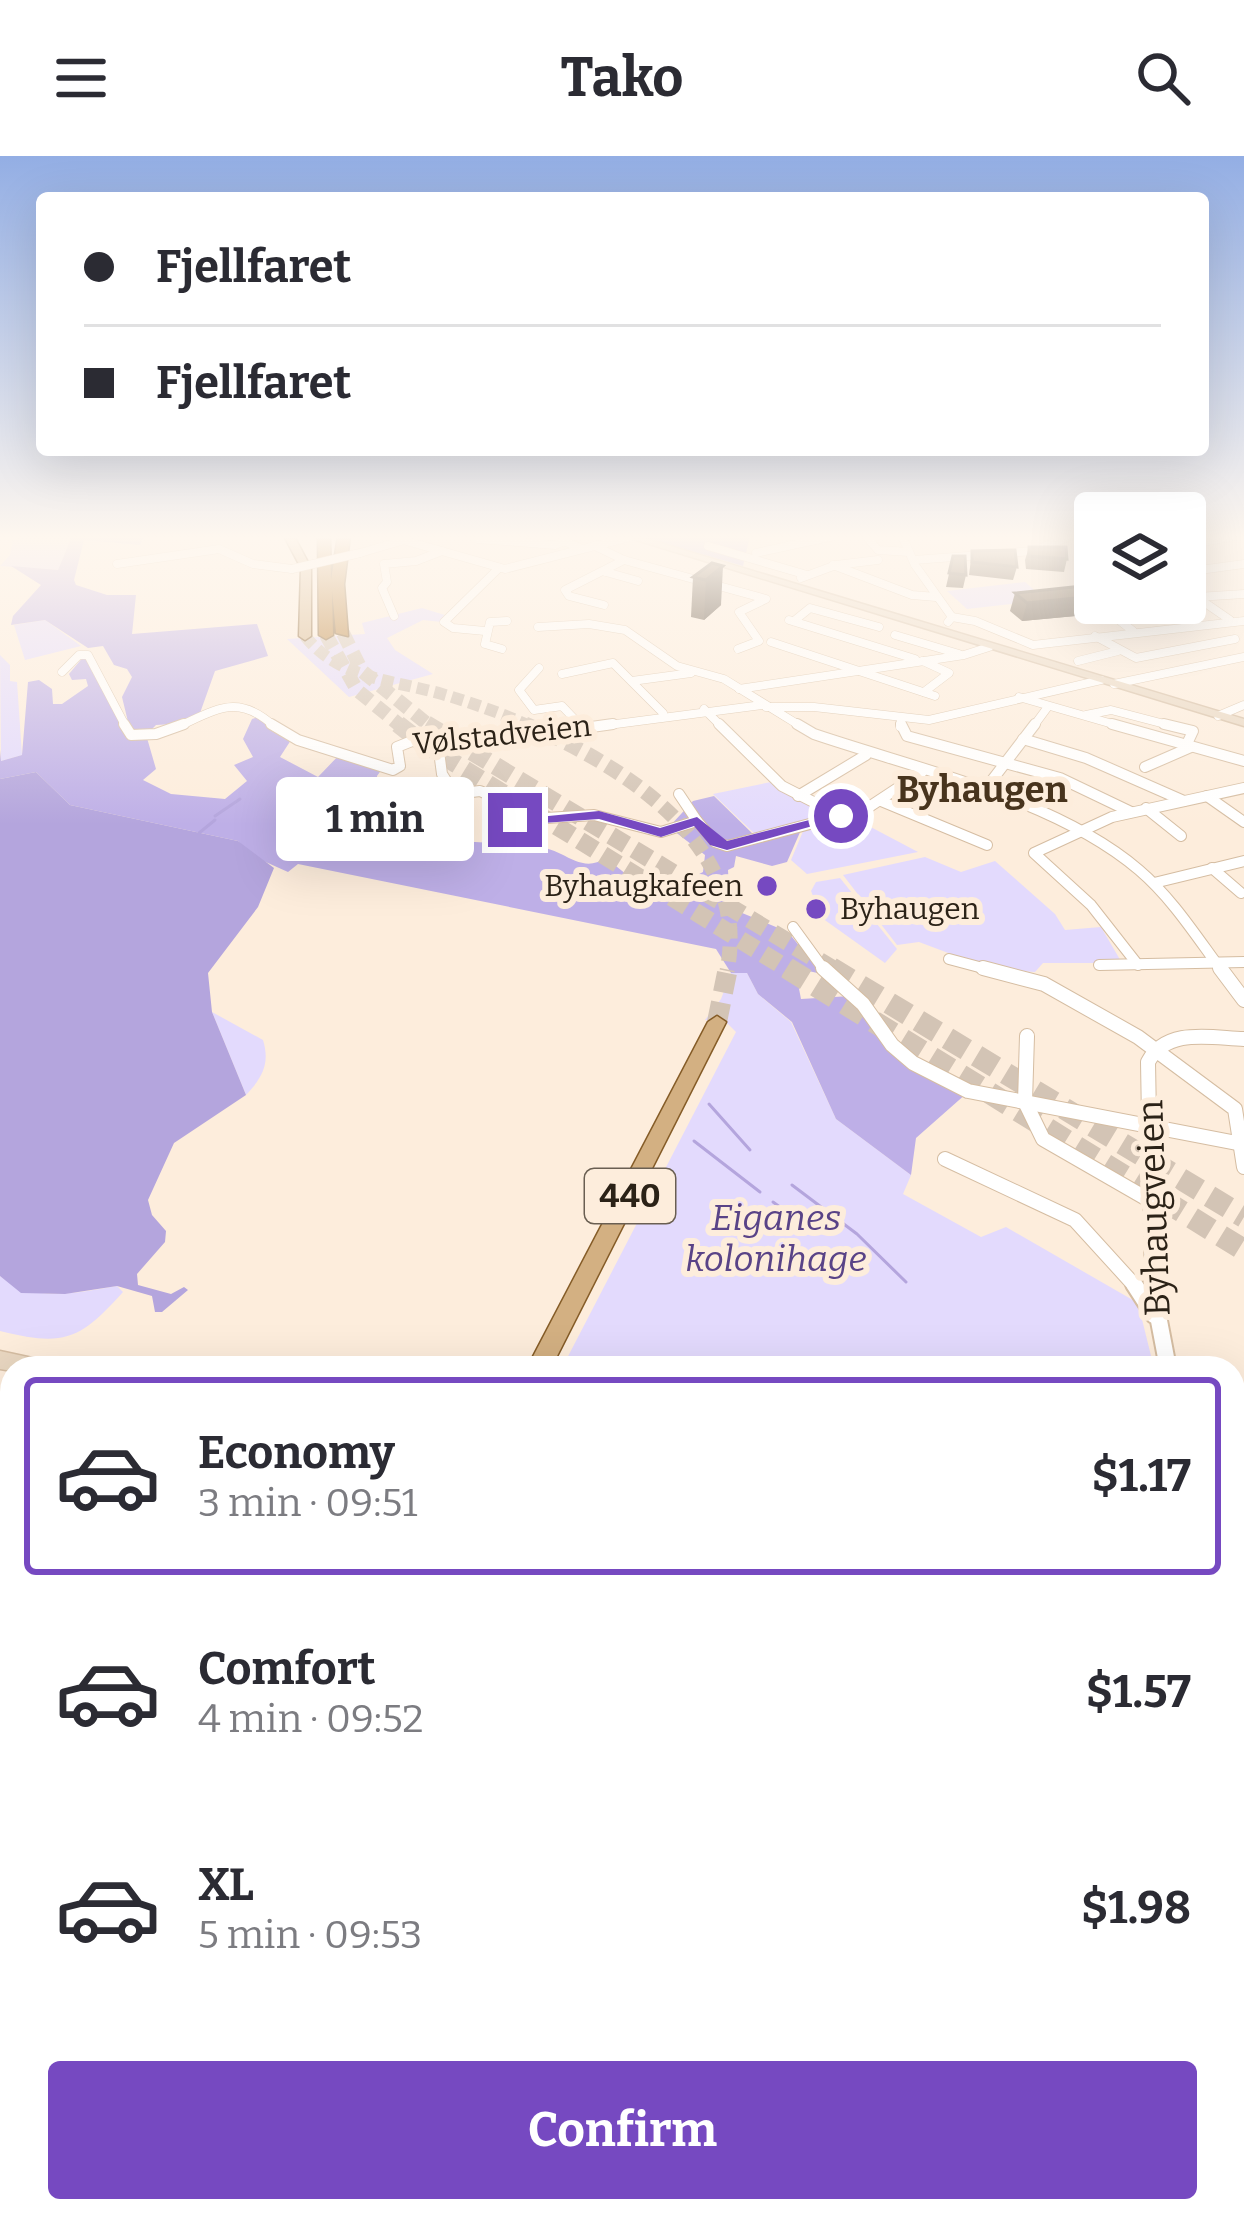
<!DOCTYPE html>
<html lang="en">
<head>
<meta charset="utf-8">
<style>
  body { margin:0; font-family:Bitter,serif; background:#f2f2f3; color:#2b2b33; height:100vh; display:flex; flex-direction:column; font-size:45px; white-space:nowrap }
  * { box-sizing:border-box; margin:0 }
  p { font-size:39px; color:#7c7c81 }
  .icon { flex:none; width:66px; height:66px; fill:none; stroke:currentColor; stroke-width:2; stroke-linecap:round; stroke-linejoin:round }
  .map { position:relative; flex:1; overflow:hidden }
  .panel { position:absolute; left:0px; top:1200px; width:1245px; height:867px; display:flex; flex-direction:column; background:#fff; border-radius:36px 36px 0 0; box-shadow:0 12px 48px #0002 }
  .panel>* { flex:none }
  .hud { position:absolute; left:36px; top:36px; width:1173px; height:264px; border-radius:12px; box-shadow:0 12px 48px #0002; display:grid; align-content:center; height:264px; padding:0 48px; background:#fff }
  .controls { position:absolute; left:1074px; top:336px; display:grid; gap:24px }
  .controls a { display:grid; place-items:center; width:132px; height:132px; border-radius:12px; background:#fff; box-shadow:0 12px 48px #0002; font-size:60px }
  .end { position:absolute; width:54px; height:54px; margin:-27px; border:15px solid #7649c1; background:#fff; box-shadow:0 0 0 6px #fff }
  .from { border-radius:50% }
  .bubble { position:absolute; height:84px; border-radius:12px; background:#fff; box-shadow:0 12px 48px #0002; font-size:39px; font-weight:700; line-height:84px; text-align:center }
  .hud b { display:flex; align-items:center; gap:42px; height:114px; font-size:45px }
  .hud b+b { border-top:3px solid #e1e1e2 }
  .hud i { width:30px; height:30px; background:#2b2b33 }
  ul { padding:21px 0 0; list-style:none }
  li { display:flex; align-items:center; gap:36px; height:198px; margin:0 24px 18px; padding:0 24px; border:6px solid transparent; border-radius:12px }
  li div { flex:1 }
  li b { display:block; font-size:45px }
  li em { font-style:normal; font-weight:700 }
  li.on { border-color:#7649c1 }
  li>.icon { width:108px; height:108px; stroke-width:1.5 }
  .action { display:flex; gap:24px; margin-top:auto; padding:24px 48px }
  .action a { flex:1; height:138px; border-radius:12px; background:#7649c1; color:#fff; font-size:48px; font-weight:700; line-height:138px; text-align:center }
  header { display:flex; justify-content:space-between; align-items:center; height:156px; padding:0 48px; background:#fff; font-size:54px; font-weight:700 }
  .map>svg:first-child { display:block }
</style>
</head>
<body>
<header><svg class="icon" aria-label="menu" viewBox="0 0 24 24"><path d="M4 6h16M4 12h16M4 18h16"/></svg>Tako<svg class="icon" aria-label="search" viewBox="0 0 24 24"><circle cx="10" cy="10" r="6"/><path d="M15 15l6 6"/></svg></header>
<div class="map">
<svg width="1244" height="2066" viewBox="0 0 1244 2066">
  <rect width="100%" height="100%" fill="#fdeddc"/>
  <!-- green -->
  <g fill="#e3dafd">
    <polygon points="31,380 72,380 58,414 0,410 10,399 13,383"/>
    <polygon points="1025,426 1046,444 967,453 947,435"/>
    <polygon points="422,452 448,460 442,466 423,464 387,482 395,494 433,518 349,541 287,483 365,478 362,467"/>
    <polygon points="45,464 81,490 25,504 14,469"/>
    <polygon points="0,499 10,509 10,525 17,526 22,599 1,605"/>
    <polygon points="771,626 833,659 757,680 713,638"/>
    <polygon points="833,664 845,674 865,668 918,696 807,718 791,704 804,673"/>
    <polygon points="925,701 961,716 995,705 1055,758 1065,774 1101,771 1122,807 1043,807 1035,816 991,813 919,786 897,789 843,719"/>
    <polygon points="840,722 897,793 885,807 822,762 811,735 816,726"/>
    <polygon points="731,817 747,817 758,838 791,866 836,963 911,1019 903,1038 981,1081 1006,1071 1138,1147 1154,1212 562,1212 736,876 728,868 705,864 721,843"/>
    <path d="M212,856L263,884C270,907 263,921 246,939Z"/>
    <path d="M0,1120C35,1147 75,1137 117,1130L123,1136C80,1184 64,1191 0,1175Z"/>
  </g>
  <!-- forest -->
  <g fill="#beafe7">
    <polygon points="72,380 144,380 140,389 84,384 74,424 76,429 107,439 136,439 132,478 257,468 268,500 215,515 200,557 173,568 156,569 147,578 130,574 122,541 132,521 127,513 114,509 103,490 88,492 45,464 11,469 13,460 41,429 11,410 58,414"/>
    <polygon points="638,380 750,380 743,410"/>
    <path d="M84,500L110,539L124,578L147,582L156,613L143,624L171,638L225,643L247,625L234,609L253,601L243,583L252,563L261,560L291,584L280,601L318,621L342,596L382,613L377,620L379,640L415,642L432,656L427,677C443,680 459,685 475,686C505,688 533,684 561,698C577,706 589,713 606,702L637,727L669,734L703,716L705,699L669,671L693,645L714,640L756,681L801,674L787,706L772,710L736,700L734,711L728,714L730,752L788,776L822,818L795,812L801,843L851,840L885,886L967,937L916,982L911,1019L836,963L792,866L758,838L747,817H731L716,793L298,708L288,716L250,699L238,685L70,649L36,616L0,623V594L1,605L22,599L28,526L39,524L52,533L53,548H62L88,530L86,523L72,524L69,518Z"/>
  </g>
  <!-- water -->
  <polygon fill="#b4a5dd" points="36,616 70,649 238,685 274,712 258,751 208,817 212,856 246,939 174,987 148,1044 152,1059 166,1075 165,1086 137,1118 138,1129 171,1138 184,1131 188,1134 162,1156 155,1156 152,1140 117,1130 65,1138 21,1137 0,1120 0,623"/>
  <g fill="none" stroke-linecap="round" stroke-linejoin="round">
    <!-- stream -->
    <g stroke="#b4a5dd" stroke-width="3">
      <polyline points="215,660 240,643"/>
      <polyline points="199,677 215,664"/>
      <polyline points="709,948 750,994"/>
      <polyline points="694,985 760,1036"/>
      <polyline points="792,1029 857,1078 906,1126"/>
      <polyline points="773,1046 810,1073"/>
    </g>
    <!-- primary-tunnel-far2 -->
    <path stroke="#d3c4b5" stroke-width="12" stroke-dasharray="12 6" stroke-linecap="butt" d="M305,480C339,523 393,524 442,538C473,547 503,558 532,571"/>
    <!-- primary-tunnel-far1 -->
    <path stroke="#d3c4b5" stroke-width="15" stroke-dasharray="15 8" stroke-linecap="butt" d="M525,568C623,609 752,689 727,815"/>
    <!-- primary-tunnel -->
    <polyline stroke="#d3c4b5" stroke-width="20" stroke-dasharray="20 10" stroke-linecap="butt" points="717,866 728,812"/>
    <!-- motorway-tunnel-far2 -->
    <g stroke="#d3c4b5" stroke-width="14" stroke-dasharray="14 8" stroke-linecap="butt">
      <polyline points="343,477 362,515 431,571"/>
      <polyline points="326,479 357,534 402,571"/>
    </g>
    <!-- motorway-tunnel-far1 -->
    <g stroke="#d3c4b5" stroke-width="18" stroke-dasharray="18 9" stroke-linecap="butt">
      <polyline points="398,568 422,587 791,815"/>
      <polyline points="426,568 836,815"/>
    </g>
    <!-- motorway-tunnel -->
    <g stroke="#d3c4b5" stroke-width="22" stroke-dasharray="22 12" stroke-linecap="butt">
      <polyline points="787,812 1244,1094"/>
      <polyline points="831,812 1244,1061"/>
    </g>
    <defs>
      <g id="minor-far4">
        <polyline points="389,380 505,413 630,381"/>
        <polyline points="866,380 878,394 909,396"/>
        <polyline points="902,380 915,409 952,461 948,466"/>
        <polyline points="478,383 555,389 564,385 578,391"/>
        <polyline points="1185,389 1236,380"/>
        <polyline points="595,390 624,404 766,443 739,456 759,485 738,493"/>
        <polyline points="708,390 807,419"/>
        <polyline points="360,397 401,385"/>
        <polyline points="756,397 834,380"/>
        <polyline points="914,404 1034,395 1070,380"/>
        <polyline points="117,408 219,393 253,408 292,413"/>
        <polyline points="833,409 912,439 936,441"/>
        <polyline points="606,416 638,425"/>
        <polyline points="1185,416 1244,408"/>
        <polyline points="801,422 836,409 878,404"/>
        <polyline points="1185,433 1230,464"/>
        <polyline points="1197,441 1244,438"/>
        <polyline points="1097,447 1133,475"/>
        <polyline points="604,449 569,440 565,434 624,404"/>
        <polyline points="394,460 382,432 387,426 384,408 416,405 442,395"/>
        <polyline points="952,461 975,465 1033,489 1244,465"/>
        <polyline points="789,464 915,503"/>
        <polyline points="794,465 810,452 879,471"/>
        <polyline points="538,471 589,468 625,474 677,510 724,523 802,571"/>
        <polyline points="485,475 453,472 444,466 499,412"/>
        <polyline points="895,479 959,498"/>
        <polyline points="1095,480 1136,502 1235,483"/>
        <polyline points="771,486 935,540"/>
        <polyline points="502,493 485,488 490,466 507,465"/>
        <polyline points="923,505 949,517 924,536"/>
        <polyline points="1078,505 1118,495"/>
        <polyline points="539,512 519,534 534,554 562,550 582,571"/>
        <polyline points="62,516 79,499 88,499 126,571"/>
        <polyline points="562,518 613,507 663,557"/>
        <polyline points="632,525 691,517"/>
        <polyline points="1114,528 1244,501"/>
        <polyline points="739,533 964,499 989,491"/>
        <polyline points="1019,541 1123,571"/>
        <polyline points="766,551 814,551 929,564 1101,524"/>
        <polyline points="704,553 722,571"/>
        <polyline points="1086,559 1111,554 1176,571"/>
        <polyline points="1218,560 1244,549"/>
        <path d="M177,571C218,553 238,537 275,571"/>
        <polyline points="593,571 762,549"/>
        <polyline points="900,571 901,564"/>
        <polyline points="1033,571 1047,552"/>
      </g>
      <g id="minor-far3">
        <polyline points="124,568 131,579 156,578 184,568"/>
        <polyline points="271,568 298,584 393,614 400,610 397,591 412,585 477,587 613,568"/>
        <polyline points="579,568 584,573"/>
        <polyline points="719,568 782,630 841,660"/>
        <path d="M797,568L814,578C917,613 1056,643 1139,714C1172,742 1196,780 1222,815"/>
        <polyline points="901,568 907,580 1060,622 1131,656"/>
        <polyline points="1112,568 1244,605"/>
        <polyline points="1164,568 1193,575 1186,590"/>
        <polyline points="1023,583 1086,602 1184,645"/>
        <polyline points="438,588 442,618 464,653"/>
        <polyline points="1145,611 1191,591"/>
        <polyline points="983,636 1035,568"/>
        <polyline points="455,638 480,635 496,642"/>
        <polyline points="679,638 697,665"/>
        <polyline points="798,640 866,599"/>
        <polyline points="1207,640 1244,666"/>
        <polyline points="881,645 987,689"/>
        <polyline points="1146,652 1181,680"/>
        <polyline points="515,664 594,659 661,676 697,665 715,686 727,690 866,653 922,616"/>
        <polyline points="1212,712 1241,737"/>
        <polyline points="1154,727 1244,705"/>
        <polyline points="793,771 825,815"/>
        <polyline points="949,803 994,815"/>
        <polyline points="1099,809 1244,806"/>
        <polyline points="1138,809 1091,749 1034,697 1112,661 1244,632"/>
      </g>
      <g id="minor-far2">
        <polyline points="823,812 863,848 892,889 913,907 968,935 1242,988"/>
        <polyline points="983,812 1044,828 1138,881 1235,953 1244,1011"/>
        <polyline points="1220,812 1244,844"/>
        <polyline points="1027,880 1025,946 1043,983 1149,1044"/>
        <polyline points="945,1003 1075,1064 1136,1131"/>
        <path d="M1152,1131L1148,906C1167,871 1211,882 1244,883"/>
      </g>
      <g id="minor-far1">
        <polyline points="1134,1128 1154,1159"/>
        <polyline points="1152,1128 1168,1212"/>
        <polyline points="0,1289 12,1292"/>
        <polyline points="1233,1332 1244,1341"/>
        <polyline points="0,1459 12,1443"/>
      </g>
      <g id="minor">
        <polyline points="1233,1606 1244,1614"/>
        <polyline points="0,1624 12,1627"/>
        <polyline points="1233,1835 1244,1835"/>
        <polyline points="1233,2048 1244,2063"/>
        <polyline points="460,2055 460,2066"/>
        <polyline points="582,2055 582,2066"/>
        <polyline points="703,2055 705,2066"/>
        <polyline points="849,2055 851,2066"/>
        <polyline points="226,2066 227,2055"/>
        <polyline points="343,2066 344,2055"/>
      </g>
      <g id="secondary">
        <polygon points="623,380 637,380 1244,563 1244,570"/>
        <polygon points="0,1195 51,1206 54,1212 12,1212 12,1215 0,1213"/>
        <polygon points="1233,1479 1244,1483 1244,1507 1233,1503"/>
      </g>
      <g id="primary">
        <polygon points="284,380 294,380 311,412 311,480 305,484 299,480 301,412"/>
        <polygon points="717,860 726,866 551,1212 527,1212 708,866"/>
        <polygon points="81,2055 119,2055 114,2066 76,2066"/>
      </g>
      <polygon id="motorway" points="318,380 330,380 331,424 338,380 350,380 344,428 348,480 336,477 332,435 333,479 326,483 319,479"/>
    </defs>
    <!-- minor-far4 casing -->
    <use href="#minor-far4" stroke="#d5bda2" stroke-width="9"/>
    <!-- minor-far3 casing -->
    <use href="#minor-far3" stroke="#d5bda2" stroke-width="12"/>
    <!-- minor-far2 casing -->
    <use href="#minor-far2" stroke="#d5bda2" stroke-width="16"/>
    <!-- minor-far1 casing -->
    <use href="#minor-far1" stroke="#d5bda2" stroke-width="20"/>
    <!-- minor casing -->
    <use href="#minor" stroke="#d5bda2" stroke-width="24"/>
    <!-- secondary casing -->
    <use href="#secondary" stroke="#d5bda2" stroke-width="3"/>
    <!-- primary casing -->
    <use href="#primary" stroke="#855c27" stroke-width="3"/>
    <!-- motorway casing -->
    <use href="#motorway" stroke="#855c27" stroke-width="3"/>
    <!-- minor-far4 -->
    <use href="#minor-far4" stroke="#fff" stroke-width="8"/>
    <!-- minor-far3 -->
    <use href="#minor-far3" stroke="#fff" stroke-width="10"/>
    <!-- minor-far2 -->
    <use href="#minor-far2" stroke="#fff" stroke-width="14"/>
    <!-- minor-far1 -->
    <use href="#minor-far1" stroke="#fff" stroke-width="16"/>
    <!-- minor -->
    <use href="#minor" stroke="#fff" stroke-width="21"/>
    <!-- secondary -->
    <use href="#secondary" fill="#e9d7c1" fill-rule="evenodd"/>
    <!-- primary -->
    <use href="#primary" fill="#d3b082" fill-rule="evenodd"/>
    <!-- motorway -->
    <use href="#motorway" fill="#b67b2f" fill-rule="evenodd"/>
    <defs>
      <polyline id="minor-bridge" points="292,413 360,397"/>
    </defs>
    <!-- minor-bridge casing -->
    <use href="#minor-bridge" stroke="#d5bda2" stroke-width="9" stroke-linecap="butt"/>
    <!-- minor-bridge -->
    <use href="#minor-bridge" stroke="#fff" stroke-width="8"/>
  </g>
  <!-- wall -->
  <g fill="#4e3c28">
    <polygon points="1083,385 1095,386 1095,409 1081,409 1080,398"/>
    <polygon points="1029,391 1067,403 1064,416 1026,413 1025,404"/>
    <polygon points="972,395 1017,411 1013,424 969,419"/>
    <polygon points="953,400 966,419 963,432 946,431"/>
    <polygon points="712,407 721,449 704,464 691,461 693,421"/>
    <polygon points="1015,437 1097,458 1022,465 1010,455"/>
  </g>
  <!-- shaded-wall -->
  <g fill="#403121">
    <polygon points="723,410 721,449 704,464 706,424"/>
    <polygon points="1095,440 1095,447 1100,447 1097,458 1022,465 1027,447"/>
  </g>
  <!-- building -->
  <g fill="#5b462f" stroke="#403121" stroke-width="3">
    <polygon points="1083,385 1095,386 1095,396 1085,396"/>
    <polygon points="1029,391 1066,391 1067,403 1029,400"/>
    <polygon points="1015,394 1017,411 972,406 972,395"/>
    <polygon points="953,400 965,400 966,419 949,417"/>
    <polygon points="712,407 723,410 706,424 693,421"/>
    <polygon points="1093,429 1095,440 1027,447 1015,437"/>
  </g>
  <!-- sky -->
  <linearGradient id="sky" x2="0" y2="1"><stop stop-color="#93aee4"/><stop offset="0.57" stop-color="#fef7ef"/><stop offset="1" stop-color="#fef7ef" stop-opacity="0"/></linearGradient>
  <rect width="1244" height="669" fill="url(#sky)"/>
  <!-- route -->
  <polygon fill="#7649c1" points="599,655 660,672 697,661 727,685 841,656 848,660 727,694 710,689 694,670 661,681 599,663 515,669 508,664"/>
  <!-- markers -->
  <g fill="#7649c1" stroke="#fdeddc" stroke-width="4.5">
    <circle cx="767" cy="730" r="12"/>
    <circle cx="816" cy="753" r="12"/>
  </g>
  <g text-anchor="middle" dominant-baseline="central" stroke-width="12" stroke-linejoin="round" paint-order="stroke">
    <!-- far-street labels -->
    <g font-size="30" fill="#2b2217" stroke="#fdeddc">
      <text transform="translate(502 579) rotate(-6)">Vølstadveien</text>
    </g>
    <!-- far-poi labels -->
    <g font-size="30" fill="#2b2217" stroke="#fdeddc" text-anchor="end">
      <text x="743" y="730">Byhaugkafeen</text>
      <text x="840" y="753" text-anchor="start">Byhaugen</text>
    </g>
    <!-- shield labels -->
    <rect fill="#fdeddc" stroke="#6a5f52" stroke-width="3" x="585" y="1013" width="90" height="54" rx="9"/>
    <g font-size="33" font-weight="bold" fill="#2b2217">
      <text x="630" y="1040">440</text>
    </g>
    <!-- far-quarter labels -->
    <g font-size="36" font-weight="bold" fill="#48341d" stroke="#fdeddc">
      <text x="982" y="634">Byhaugen</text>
    </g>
    <!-- street labels -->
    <g font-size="36" fill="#2b2217" stroke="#fdeddc">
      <text transform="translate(1154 1052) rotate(-92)">Byhaugveien</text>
    </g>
    <!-- park labels -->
    <g font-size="36" font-style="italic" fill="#594387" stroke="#fdeddc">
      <text x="776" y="1062">Eiganes<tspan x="776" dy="41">kolonihage</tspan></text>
    </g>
  </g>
</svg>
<div class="controls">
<a><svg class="icon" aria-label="layers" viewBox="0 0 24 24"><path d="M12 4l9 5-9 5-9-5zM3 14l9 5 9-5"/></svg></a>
</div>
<i class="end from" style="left:841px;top:660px"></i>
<i class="end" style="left:515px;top:664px"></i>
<div class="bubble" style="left:276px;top:621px;width:198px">1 min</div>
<div class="hud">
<b><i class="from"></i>Fjellfaret</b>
<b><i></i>Fjellfaret</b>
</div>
<section class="panel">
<ul>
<li class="on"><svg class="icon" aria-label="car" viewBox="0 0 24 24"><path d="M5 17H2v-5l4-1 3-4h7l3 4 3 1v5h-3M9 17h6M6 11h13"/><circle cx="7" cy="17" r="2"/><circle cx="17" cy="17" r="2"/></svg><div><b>Economy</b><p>3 min · 09:51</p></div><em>$1.17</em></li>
<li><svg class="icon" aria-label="car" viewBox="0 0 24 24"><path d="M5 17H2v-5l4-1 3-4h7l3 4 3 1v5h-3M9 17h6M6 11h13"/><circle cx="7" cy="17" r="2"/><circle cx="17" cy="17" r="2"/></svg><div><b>Comfort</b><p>4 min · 09:52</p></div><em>$1.57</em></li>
<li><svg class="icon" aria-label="car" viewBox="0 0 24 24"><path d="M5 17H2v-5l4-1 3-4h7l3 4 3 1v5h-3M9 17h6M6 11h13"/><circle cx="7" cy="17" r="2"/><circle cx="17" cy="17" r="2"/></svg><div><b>XL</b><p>5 min · 09:53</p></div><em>$1.98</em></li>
</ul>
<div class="action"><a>Confirm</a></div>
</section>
</div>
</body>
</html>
